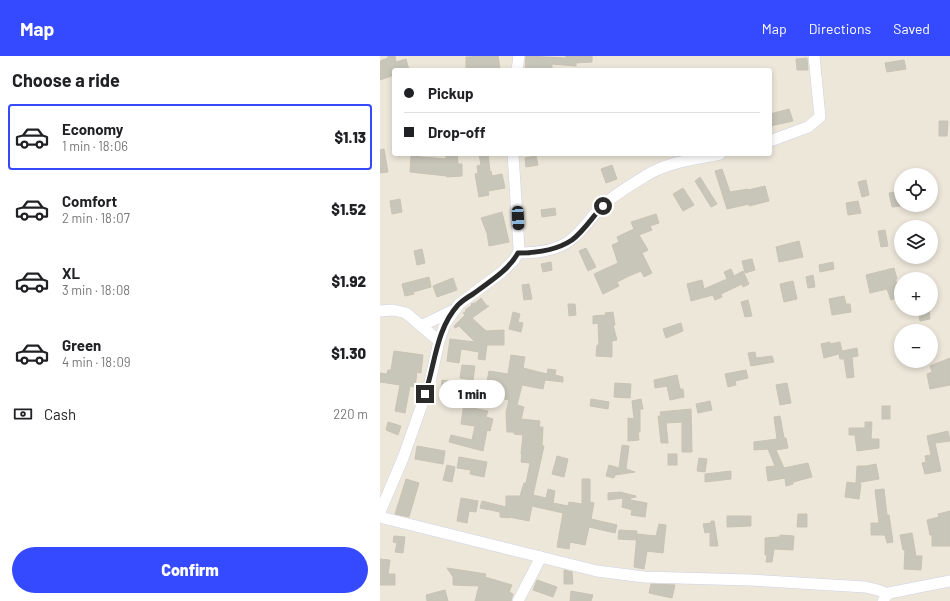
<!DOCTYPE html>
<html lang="en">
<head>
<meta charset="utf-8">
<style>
  body { margin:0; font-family:Barlow,sans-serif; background:#f2f2f2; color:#202124; height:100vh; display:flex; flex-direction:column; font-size:15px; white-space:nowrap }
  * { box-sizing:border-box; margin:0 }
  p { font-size:13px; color:#757577 }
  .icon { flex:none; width:22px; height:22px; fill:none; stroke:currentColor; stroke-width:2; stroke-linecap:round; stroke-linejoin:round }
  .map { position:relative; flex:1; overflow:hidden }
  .drawer { display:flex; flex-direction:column; background:#fff; width:380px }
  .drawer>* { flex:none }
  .hud { position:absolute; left:12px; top:12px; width:380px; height:88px; border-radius:4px; box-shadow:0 2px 6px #0003; display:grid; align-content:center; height:88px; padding:0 12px; background:#fff }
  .fabs { position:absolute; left:514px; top:112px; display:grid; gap:8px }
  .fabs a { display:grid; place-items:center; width:44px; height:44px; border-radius:50%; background:#fff; box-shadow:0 2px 6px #0003; font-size:20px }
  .end { position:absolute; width:18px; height:18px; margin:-9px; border:5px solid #2a2a2a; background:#fff; box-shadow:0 0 0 2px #fff }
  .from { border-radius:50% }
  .bubble { position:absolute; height:28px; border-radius:14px; background:#fff; box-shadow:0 2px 6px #0003; font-size:13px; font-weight:800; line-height:28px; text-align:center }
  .car { position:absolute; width:12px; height:24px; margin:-12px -6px; border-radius:5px; box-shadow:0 0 3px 1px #0007; background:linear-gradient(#222 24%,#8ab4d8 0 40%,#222 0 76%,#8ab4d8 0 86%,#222 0) }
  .hud b { display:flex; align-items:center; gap:14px; height:38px; font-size:15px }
  .hud b+b { border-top:1px solid #e0e0e0 }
  .hud i { width:10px; height:10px; background:#202124 }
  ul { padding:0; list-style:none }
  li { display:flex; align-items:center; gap:12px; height:66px; margin:0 8px 6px; padding:0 4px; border:2px solid transparent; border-radius:4px }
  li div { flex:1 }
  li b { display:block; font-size:15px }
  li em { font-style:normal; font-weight:800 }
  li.current { border-color:#354aff }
  li>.icon { width:36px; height:36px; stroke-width:1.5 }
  h2 { padding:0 12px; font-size:18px; line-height:48px }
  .pay { display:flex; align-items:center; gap:10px; height:44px; padding:0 12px; font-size:15px }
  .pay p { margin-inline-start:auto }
  .action { display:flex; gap:8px; margin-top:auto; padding:8px 12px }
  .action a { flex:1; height:46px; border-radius:24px; background:#354aff; color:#fff; font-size:16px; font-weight:800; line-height:46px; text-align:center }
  header { display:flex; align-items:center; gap:24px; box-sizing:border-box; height:56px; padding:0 20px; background:#354aff; color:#fff }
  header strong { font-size:19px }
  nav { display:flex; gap:22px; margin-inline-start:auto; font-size:14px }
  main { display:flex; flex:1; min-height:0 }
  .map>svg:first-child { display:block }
</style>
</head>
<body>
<header>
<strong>Map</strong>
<nav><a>Map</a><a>Directions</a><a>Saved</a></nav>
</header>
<main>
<section class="drawer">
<h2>Choose a ride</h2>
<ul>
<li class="current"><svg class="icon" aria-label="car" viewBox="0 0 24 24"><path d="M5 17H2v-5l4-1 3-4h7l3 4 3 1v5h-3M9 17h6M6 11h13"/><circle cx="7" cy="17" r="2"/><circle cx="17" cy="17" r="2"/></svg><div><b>Economy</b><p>1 min · 18:06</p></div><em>$1.13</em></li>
<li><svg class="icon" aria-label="car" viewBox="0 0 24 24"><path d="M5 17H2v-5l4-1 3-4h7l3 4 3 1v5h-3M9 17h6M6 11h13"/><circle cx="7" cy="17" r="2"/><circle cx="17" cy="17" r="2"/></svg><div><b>Comfort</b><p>2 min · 18:07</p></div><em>$1.52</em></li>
<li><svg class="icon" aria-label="car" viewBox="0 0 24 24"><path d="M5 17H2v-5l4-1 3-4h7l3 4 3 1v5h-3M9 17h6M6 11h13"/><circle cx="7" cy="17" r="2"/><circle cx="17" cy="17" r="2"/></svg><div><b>XL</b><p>3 min · 18:08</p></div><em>$1.92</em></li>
<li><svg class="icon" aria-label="car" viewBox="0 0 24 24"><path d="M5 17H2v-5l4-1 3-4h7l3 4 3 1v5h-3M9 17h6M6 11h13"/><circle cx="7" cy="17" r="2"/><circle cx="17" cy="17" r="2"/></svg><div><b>Green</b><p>4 min · 18:09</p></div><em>$1.30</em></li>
</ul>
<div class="pay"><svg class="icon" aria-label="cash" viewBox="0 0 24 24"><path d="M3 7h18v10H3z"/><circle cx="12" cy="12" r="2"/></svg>Cash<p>220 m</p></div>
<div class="action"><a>Confirm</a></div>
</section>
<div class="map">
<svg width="570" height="545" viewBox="0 0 570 545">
  <rect width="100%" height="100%" fill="#ede7da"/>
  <!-- building -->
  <g fill="#c8c5b9" stroke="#c9c3b3">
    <polygon points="8,0 15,0 16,6 26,3 29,14 14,14 14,19 0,24 0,5 8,2"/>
    <polygon points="109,0 118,0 120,12 86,14 86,1"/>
    <polygon points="146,0 186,2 186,0 212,0 212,6 196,7 196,10 172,8 172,14 145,14"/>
    <polygon points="427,2 428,14 417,14 416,3"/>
    <polygon points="524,4 526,13 507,16 505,7"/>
    <polygon points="409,53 413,65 390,70 390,58"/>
    <polygon points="559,65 568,65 567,80 559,80"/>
    <polygon points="4,93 8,116 0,117 0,94"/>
    <polygon points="66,98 77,98 78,108 82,108 82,120 67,121 67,120 30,116 31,100 66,103"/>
    <polygon points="99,98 108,98 110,116 111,115 112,120 122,118 125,132 108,135 109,139 99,141 95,118 98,117 97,110 101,109"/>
    <polygon points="156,100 158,109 146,111 145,102"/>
    <polygon points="232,109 237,123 226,127 221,113"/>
    <polygon points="342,113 350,136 368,133 368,134 385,130 389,145 369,150 369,148 347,153 335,115"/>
    <polygon points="320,121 337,148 331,151 315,125"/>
    <polygon points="486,124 489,139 482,141 478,126"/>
    <polygon points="303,132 314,149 303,155 293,138"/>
    <polygon points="521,135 521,150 512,151 509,137"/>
    <polygon points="20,143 22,156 12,158 10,145"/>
    <polygon points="478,145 481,157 468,159 466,147"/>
    <polygon points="175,152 176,159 162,161 161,154"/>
    <polygon points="122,156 129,186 109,190 107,177 101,162"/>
    <polygon points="276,158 279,167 270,170 272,174 259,179 268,194 262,197 272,217 264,221 261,215 249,220 237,226 239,230 223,238 214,218 238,207 232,189 239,186 237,181 254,173 251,166"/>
    <polygon points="505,174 508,190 501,191 498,175"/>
    <polygon points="419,185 423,201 399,206 396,191"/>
    <polygon points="206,192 216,211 208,215 199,195"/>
    <polygon points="42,193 45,207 37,209 34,195"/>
    <polygon points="372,203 375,214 365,217 362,205"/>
    <polygon points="171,206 172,214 163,216 161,208"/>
    <polygon points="453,206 454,213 440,216 439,209"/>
    <polygon points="514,212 517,223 515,223 521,235 521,239 511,244 507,233 490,237 486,219"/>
    <polygon points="351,213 354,220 363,215 369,228 363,231 362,228 341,238 342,241 335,244 333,239 311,245 307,228 322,224 324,233 347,223 344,216"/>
    <polygon points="433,219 435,231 428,232 426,221"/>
    <polygon points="49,221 51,231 33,236 34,238 25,240 22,228"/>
    <polygon points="73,222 77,234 57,241 53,230"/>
    <polygon points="413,225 417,243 404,246 400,228"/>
    <polygon points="149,228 152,243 144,244 142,229"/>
    <polygon points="464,240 466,248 470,248 471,256 452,259 449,243"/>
    <polygon points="101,242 107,250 109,250 92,262 106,275 124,274 124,289 107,289 105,304 98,303 99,296 81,293 79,307 67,305 70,283 95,286 79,270 75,272 74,270 85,259 83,257 88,254 85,254 92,249 91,248 95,247"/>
    <polygon points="368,244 372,260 365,261 361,246"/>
    <polygon points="188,248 195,248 196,259 189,260"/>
    <polygon points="538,253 549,253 550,263 540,265"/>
    <polygon points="133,256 140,258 138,266 143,267 141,276 129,273"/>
    <polygon points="233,256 235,269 233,269 237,284 232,285 232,301 216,300 217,289 219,289 218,267 213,268 213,260 226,259 225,257"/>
    <polygon points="301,267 303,275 286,282 283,273"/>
    <polygon points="450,286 450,288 460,286 462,295 477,292 478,300 472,301 474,321 467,322 464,303 460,303 459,298 444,302 441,288"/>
    <polygon points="14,295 43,299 41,317 37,316 35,331 30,330 25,357 15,355 20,329 0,326 0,317 7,318 8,314 11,314"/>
    <polygon points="375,296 376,302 392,300 394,306 371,310 368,297"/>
    <polygon points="131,299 145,301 143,312 167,318 168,313 176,314 175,319 183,321 183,326 165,324 163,333 142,329 137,349 144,351 141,363 160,365 159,371 163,371 162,390 164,390 153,439 166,442 168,433 175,435 173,447 188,450 189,446 202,448 202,423 210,423 210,446 214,447 211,463 237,469 235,477 209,471 205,489 190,486 189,493 177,491 183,457 152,450 149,465 129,461 129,462 120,461 120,456 100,452 102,445 126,451 126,440 140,440 144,427 146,427 150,407 141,406 142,398 141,398 143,379 134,378 134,376 127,376 126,356 129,344 111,340 114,327 107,326 109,315 128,318"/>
    <polygon points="570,302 570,329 550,333 547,318 552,316 550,310"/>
    <polygon points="82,309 95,310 93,324 80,322"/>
    <polygon points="366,314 368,322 355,325 356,329 348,331 345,318"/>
    <polygon points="297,319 300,333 303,333 304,341 290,344 287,330 275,332 274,324"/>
    <polygon points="62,324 76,326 74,342 60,340"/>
    <polygon points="235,327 251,328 250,342 234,341"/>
    <polygon points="407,327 411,347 400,349 396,329"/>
    <polygon points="211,343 229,346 228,353 210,350"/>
    <polygon points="261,343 263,353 260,353 260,376 258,376 259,384 248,385 248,362 254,363 252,345"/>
    <polygon points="330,345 332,354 318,357 316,348"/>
    <polygon points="84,347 93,348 92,352 108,355 106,361 113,363 110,375 107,374 103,395 69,386 71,379 92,384 95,370 81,368"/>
    <rect x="502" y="350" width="8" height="13"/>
    <polygon points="311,353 312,396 302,396 302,366 286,367 288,387 281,387 278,360 281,360 280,356"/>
    <polygon points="400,360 404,382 406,382 408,392 396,394 404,412 428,407 432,421 413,426 413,428 406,430 405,422 388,425 386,411 395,410 388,393 374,394 374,386 397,383 394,361"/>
    <polygon points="8,366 21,370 18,379 6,374"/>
    <polygon points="485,366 492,366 491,383 499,383 499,392 477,395 475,379 469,379 469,372 485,372"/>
    <polygon points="568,375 570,385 555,387 561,415 545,418 542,407 546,406 545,400 551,399 547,380"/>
    <polygon points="242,389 249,390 246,413 255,416 235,419 234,422 226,420 229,409 239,412"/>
    <polygon points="37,390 65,395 63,408 35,403"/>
    <rect x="288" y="398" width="9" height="11"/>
    <polygon points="177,400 188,403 184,421 172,418"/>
    <polygon points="79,401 107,406 104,421 90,418 91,414 77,412"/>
    <polygon points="319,402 327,403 325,416 317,415"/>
    <polygon points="496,408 499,423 476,427 477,410 486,410"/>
    <polygon points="67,409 75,411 72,426 63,424"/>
    <polygon points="351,415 351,423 325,426 325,418"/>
    <polygon points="26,423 39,427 29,461 15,458"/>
    <polygon points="467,426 481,428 479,443 465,441"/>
    <polygon points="504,433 507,459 509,459 513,486 507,487 505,479 491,479 491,467 499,467 495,434"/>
    <polygon points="240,436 256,440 256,441 251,442 250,444 267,447 265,461 251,459 252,454 242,451 243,442 228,444 228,437"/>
    <polygon points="81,442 98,445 96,456 89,455 87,467 77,465"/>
    <polygon points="570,455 570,490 552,490 552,479 550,479 547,464 559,461 558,458"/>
    <polygon points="418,458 427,458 427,471 417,471"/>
    <polygon points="347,460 371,460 371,470 347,471"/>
    <polygon points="331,465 334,465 338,490 330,490 330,476 325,477 323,468 331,467"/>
    <polygon points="279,468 286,469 283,497 267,495 264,513 254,511 257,478 276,480"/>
    <polygon points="239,474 257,475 256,484 238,483"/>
    <polygon points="532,477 536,500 542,500 541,514 524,513 525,494 523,494 520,479"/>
    <polygon points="400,479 414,480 413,494 394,493 392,506 386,506 387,499 385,499 385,482 400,481"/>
    <polygon points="14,480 25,481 23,497 15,496 17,487 13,486"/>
    <polygon points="0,503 10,504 8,518 15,518 15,529 0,529"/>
    <polygon points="67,512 106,518 105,521 132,529 129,536 133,538 131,545 95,545 99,530 73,529 73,521"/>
    <polygon points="184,514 192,516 193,528 184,528"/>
    <polygon points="157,524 177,531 173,541 153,534"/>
    <polygon points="271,528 295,529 292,542 269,537"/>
    <polygon points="65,534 68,545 47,545 46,539"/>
    <polygon points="191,535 213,539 211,545 190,545"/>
  </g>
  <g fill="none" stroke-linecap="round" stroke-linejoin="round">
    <defs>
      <g id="minor">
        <polyline points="137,14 139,0"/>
        <polyline points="390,85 428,71 440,61 434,0"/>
        <path d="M138,197C156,197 180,194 193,182C204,173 212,160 222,150C235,138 252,128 267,119C288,106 316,103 340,98"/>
        <polyline points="0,255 13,254 26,257 59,285"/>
        <polyline points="41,270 74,254"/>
        <polyline points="0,456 23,402 50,326 59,285 65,268 79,248 122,216 134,204 138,197 139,192 133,98"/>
        <polyline points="0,461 217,515 264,521 370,524 485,531 498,534 508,538"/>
        <polyline points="138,545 161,501"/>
        <polyline points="503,545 506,540 509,537 570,525"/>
      </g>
    </defs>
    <!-- minor casing -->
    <use href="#minor" stroke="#cfd1e4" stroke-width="12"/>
    <!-- minor -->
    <use href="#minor" stroke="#fff" stroke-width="11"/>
  </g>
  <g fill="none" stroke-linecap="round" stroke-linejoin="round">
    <!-- route -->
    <path stroke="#2a2a2a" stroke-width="5" d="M45,338C55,309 56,273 78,249C82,245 88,241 93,238C109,226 128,215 138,197C156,197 177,194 192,184C204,175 213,160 223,150"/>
  </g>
</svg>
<div class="fabs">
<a><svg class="icon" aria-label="locate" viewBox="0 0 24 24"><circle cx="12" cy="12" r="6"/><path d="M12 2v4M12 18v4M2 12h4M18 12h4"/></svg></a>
<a><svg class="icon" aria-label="layers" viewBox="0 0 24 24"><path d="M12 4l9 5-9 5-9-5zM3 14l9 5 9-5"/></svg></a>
<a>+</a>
<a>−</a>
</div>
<i class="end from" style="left:223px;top:150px"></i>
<i class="end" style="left:45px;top:338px"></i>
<div class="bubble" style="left:59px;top:324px;width:66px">1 min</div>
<i class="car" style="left:138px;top:162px;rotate:177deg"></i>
<div class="hud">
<b><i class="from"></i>Pickup</b>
<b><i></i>Drop-off</b>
</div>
</div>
</main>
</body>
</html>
